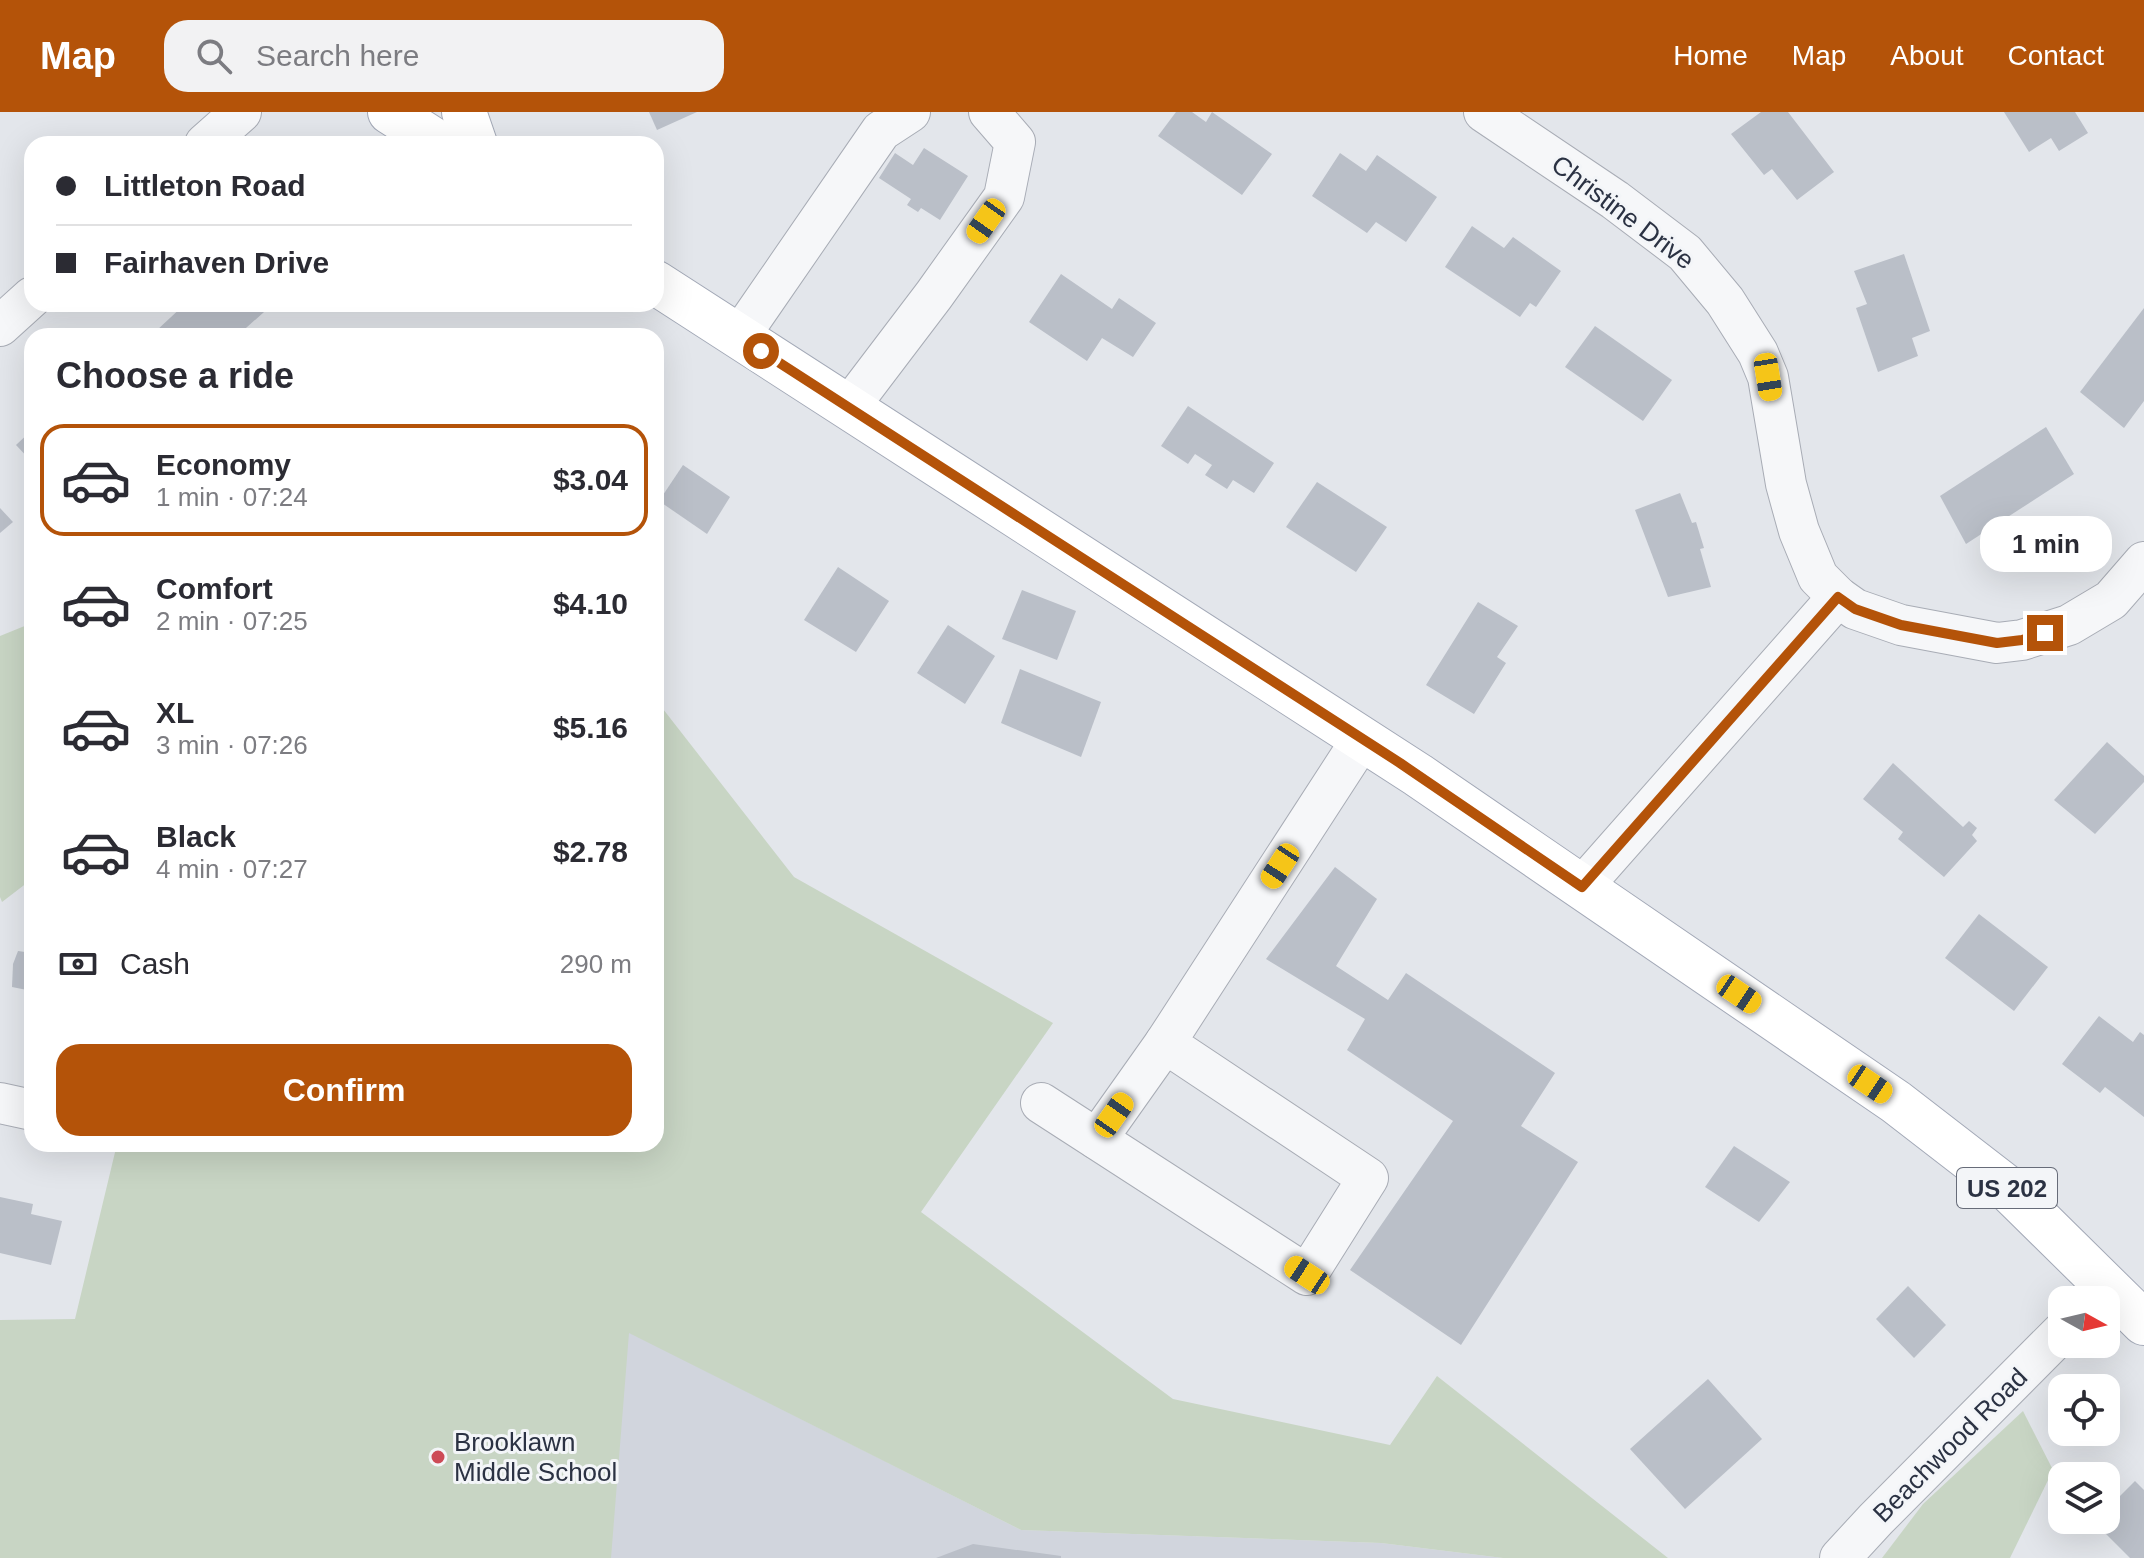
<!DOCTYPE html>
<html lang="en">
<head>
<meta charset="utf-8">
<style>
  body { margin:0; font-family:Helvetica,sans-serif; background:#f2f2f3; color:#2b2b33; height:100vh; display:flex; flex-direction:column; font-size:30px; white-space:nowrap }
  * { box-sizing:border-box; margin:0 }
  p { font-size:26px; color:#7c7c81 }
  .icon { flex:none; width:44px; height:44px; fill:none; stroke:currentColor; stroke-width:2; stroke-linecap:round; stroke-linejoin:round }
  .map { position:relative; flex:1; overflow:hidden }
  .drawer { position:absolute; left:24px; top:216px; width:640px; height:824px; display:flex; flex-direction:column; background:#fff; border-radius:24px; box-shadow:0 8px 32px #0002 }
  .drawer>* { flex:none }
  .guide { position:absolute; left:24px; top:24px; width:640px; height:176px; border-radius:24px; box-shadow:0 8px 32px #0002; display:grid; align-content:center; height:176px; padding:0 32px; background:#fff }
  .needle { width:52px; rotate:98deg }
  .controls { position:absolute; left:2048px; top:1174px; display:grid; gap:16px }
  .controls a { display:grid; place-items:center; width:72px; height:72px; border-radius:16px; background:#fff; box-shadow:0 8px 32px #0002; font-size:40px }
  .end { position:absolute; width:36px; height:36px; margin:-18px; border:10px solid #b45309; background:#fff; box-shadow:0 0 0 4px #fff }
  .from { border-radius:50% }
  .bubble { position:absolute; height:56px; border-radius:24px; background:#fff; box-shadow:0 8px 32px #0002; font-size:26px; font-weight:700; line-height:56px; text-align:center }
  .car { position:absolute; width:24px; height:48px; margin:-24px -12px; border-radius:10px; box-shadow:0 0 6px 2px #0007; background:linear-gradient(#f5c518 24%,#345 0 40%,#f5c518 0 76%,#345 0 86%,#f5c518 0) }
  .guide b { display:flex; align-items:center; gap:28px; height:76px; font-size:30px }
  .guide b+b { border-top:2px solid #e1e1e2 }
  .guide i { width:20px; height:20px; background:#2b2b33 }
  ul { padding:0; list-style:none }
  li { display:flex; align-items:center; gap:24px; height:112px; margin:0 16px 12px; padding:0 16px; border:4px solid transparent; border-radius:24px }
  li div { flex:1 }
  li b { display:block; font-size:30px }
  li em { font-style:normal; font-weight:700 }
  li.on { border-color:#b45309 }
  li>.icon { width:72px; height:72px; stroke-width:1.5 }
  h2 { padding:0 32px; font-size:36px; line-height:96px }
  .pay { display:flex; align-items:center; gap:20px; height:88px; padding:0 32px; font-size:30px }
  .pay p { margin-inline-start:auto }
  .cta { display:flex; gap:16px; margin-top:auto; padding:16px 32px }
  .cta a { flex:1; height:92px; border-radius:24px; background:#b45309; color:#fff; font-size:32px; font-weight:700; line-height:92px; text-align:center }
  header { display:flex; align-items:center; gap:48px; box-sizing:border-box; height:112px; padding:0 40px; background:#b45309; color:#fff }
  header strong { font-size:38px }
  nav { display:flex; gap:44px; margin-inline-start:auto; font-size:28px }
  .search { width:560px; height:72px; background:#f2f2f3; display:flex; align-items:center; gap:20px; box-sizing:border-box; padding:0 28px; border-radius:24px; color:#7c7c81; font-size:30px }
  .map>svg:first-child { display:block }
</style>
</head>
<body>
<header>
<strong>Map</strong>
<div class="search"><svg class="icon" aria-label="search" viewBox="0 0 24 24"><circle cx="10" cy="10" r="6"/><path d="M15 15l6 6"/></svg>Search here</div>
<nav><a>Home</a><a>Map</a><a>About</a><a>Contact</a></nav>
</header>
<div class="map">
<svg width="2144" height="1446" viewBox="0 0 2144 1446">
  <rect width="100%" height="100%" fill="#e3e6eb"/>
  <!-- built -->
  <polygon fill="#d1d5dd" points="629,1220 1021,1418 1381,1431 1503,1446 0,1446"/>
  <!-- green -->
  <g fill="#c8d5c4">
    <polygon points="32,511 32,767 2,790 0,785 0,524"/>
    <polygon points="656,588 794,765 1053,911 921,1100 1173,1287 1390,1333 1437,1264 1668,1446 1503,1446 1381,1431 1021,1418 629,1221 611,1446 0,1446 0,1208 75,1207 117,1032 656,1032"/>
    <polygon points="2023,1299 2053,1358 2010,1446 1882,1446 1923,1392"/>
  </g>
  <!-- building -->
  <g fill="#babfc8">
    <polygon points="649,0 697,0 657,18"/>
    <polygon points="1176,0 1192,0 1206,10 1212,0 1272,42 1242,83 1158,24"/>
    <polygon points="1761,0 1788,0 1834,60 1797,88 1772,57 1764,63 1731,22"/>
    <polygon points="2004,0 2075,0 2088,21 2059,39 2051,26 2029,40"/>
    <polygon points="924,36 968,64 940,108 921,96 918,100 907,93 911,87 879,66 895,41 913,53"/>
    <polygon points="1340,41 1366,59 1377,43 1437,85 1406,130 1376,110 1367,121 1312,84"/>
    <polygon points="1472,114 1504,136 1513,125 1561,159 1536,195 1530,191 1520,205 1445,155"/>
    <polygon points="1904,142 1930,219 1912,226 1918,244 1878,260 1856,196 1867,192 1854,159"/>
    <polygon points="1061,162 1112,197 1119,186 1156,211 1133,245 1102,226 1087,249 1029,210"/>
    <polygon points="185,192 273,192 237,224 160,224 156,219"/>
    <polygon points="2144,196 2144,289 2124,316 2080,280"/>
    <polygon points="1595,214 1672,268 1643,309 1565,255"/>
    <polygon points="1188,294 1274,351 1254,381 1233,368 1227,377 1205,363 1212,353 1195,342 1188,352 1161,334"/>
    <polygon points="2046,315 2074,362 1966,432 1940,384"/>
    <polygon points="32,318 32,350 16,333"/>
    <polygon points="683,353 730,385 707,422 659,389"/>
    <polygon points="1317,370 1387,415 1356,460 1286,415"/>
    <polygon points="1680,381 1692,411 1696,410 1704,436 1700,437 1711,475 1668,485 1635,398"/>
    <polygon points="0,396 13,410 0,421"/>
    <polygon points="838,455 889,489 856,540 804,508"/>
    <polygon points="1022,478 1076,499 1057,548 1002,527"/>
    <polygon points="1478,490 1518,514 1497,545 1506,551 1474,602 1426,573"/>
    <polygon points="948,513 995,544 965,592 917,561"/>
    <polygon points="1020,557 1101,590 1081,645 1001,611"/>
    <polygon points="2107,630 2144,664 2144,670 2095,722 2054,688"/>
    <polygon points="1893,651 1963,715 1969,709 1977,716 1972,723 1977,729 1944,765 1898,727 1903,720 1863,687"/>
    <polygon points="1335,755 1377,787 1336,854 1388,888 1406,861 1555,961 1521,1014 1578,1050 1461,1233 1350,1158 1453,1009 1347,938 1365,907 1266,847"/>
    <polygon points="1979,802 2048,855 2014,899 1945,846"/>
    <polygon points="18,839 32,841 32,879 12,875 13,852"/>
    <polygon points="2099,904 2133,930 2140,920 2144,923 2144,1005 2105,975 2100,981 2062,952"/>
    <polygon points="1734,1034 1790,1070 1759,1110 1705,1075"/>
    <polygon points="0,1085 33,1092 31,1102 62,1109 51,1153 0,1141"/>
    <polygon points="1908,1174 1946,1213 1914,1246 1876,1207"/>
    <polygon points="1708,1267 1762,1327 1685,1397 1630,1337"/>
    <polygon points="2135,1369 2144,1378 2144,1446 2130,1446 2094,1410 2096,1408 2106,1408 2106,1398"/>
    <polygon points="973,1432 1061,1444 1061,1446 936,1446"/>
  </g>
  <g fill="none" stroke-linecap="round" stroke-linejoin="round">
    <defs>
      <g id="minor">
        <polyline points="1484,0 1615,88 1685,141 1725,189 1758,241 1768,265 1786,372 1799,419 1818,465 1838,485 1855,497 1901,513 1997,531 2022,528 2069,513 2111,488 2144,450"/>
        <polyline points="205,32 241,0"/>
        <polyline points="0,214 32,185"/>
        <polyline points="739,225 881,19 910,0"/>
        <polyline points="849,295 934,183 1004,85 1015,30 989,0"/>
        <polyline points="1582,775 1838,485"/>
        <polyline points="0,991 32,998"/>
        <polyline points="1041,991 1307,1163 1368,1066 1165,931 1362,627"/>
        <polyline points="1097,1027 1165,931"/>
        <polyline points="1840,1446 1876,1407 2062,1220"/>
      </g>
      <g id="major">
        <polyline points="390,0 440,32"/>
        <polyline points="464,0 475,32"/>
        <polyline points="656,171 1418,663 1896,990 2006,1075 2144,1211"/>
      </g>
    </defs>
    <!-- minor casing -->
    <use href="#minor" stroke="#a8acb5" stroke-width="42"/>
    <!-- major casing -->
    <use href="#major" stroke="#a3a9b7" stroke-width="46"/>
    <!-- minor -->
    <use href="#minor" stroke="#f6f7f9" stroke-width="40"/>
    <!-- major -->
    <use href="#major" stroke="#fff" stroke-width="44"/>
  </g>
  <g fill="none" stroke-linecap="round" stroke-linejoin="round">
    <!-- route -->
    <polyline stroke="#b45309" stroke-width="10" points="761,239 1400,651 1582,775 1838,485 1855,497 1901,513 1997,531 2022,528 2045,521"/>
  </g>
  <!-- markers -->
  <circle fill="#cd4b57" stroke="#f3f5f8" stroke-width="3" cx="438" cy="1345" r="8"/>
  <g text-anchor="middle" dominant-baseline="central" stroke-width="6" stroke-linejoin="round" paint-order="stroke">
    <!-- shield labels -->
    <rect fill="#f3f5f8" stroke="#676c79" stroke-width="2" x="1957" y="1056" width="100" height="40" rx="6"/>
    <g font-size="24" font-weight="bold" fill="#2b3243">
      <text x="2007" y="1076">US 202</text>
    </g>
    <!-- street labels -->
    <g font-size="26" fill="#2b3243" stroke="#f3f5f8">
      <text transform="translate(1623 100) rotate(37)">Christine Drive</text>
      <text transform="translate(1950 1333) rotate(-45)">Beachwood Road</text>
    </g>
    <!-- poi labels -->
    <g font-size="26" fill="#2b3243" stroke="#f3f5f8" text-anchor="start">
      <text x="454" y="1330">Brooklawn<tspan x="454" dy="30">Middle School</tspan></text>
    </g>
  </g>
</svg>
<div class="controls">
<a><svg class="needle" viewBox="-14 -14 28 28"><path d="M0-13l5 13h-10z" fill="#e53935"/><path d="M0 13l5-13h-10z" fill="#7c7c81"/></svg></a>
<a><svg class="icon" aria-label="locate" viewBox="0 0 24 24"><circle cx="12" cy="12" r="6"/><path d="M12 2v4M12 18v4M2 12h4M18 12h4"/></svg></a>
<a><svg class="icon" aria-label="layers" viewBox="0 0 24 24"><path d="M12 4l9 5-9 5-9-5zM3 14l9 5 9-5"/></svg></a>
</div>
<i class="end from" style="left:761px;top:239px"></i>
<i class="end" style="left:2045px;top:521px"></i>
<div class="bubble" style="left:1980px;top:404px;width:132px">1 min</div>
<i class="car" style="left:986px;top:109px;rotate:215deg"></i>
<i class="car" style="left:1768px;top:265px;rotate:171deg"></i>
<i class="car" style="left:1280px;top:754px;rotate:213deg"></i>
<i class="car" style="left:1739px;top:882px;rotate:124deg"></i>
<i class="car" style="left:1870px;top:972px;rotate:124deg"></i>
<i class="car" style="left:1114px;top:1003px;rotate:35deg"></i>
<i class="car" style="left:1307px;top:1163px;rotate:303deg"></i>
<div class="guide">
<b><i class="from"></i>Littleton Road</b>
<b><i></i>Fairhaven Drive</b>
</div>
<section class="drawer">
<h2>Choose a ride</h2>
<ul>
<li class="on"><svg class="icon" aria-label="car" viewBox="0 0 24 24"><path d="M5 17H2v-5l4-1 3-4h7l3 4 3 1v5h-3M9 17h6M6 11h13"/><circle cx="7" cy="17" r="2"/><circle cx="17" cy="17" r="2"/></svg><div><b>Economy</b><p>1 min · 07:24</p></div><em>$3.04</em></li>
<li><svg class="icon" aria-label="car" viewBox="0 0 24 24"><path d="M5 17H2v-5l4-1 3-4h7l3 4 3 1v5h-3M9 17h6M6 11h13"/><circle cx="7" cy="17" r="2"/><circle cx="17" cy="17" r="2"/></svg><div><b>Comfort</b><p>2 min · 07:25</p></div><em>$4.10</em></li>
<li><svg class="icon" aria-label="car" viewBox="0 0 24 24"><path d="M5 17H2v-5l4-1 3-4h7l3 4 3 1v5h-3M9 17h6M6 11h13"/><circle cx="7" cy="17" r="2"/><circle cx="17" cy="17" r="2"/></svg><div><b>XL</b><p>3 min · 07:26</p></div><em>$5.16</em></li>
<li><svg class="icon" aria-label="car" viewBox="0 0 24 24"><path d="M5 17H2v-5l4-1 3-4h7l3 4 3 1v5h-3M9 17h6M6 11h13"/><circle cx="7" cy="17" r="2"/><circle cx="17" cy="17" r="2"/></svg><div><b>Black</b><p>4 min · 07:27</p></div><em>$2.78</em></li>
</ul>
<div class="pay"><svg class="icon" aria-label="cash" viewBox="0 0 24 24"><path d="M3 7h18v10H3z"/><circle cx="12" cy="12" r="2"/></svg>Cash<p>290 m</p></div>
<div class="cta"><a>Confirm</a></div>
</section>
</div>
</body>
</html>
